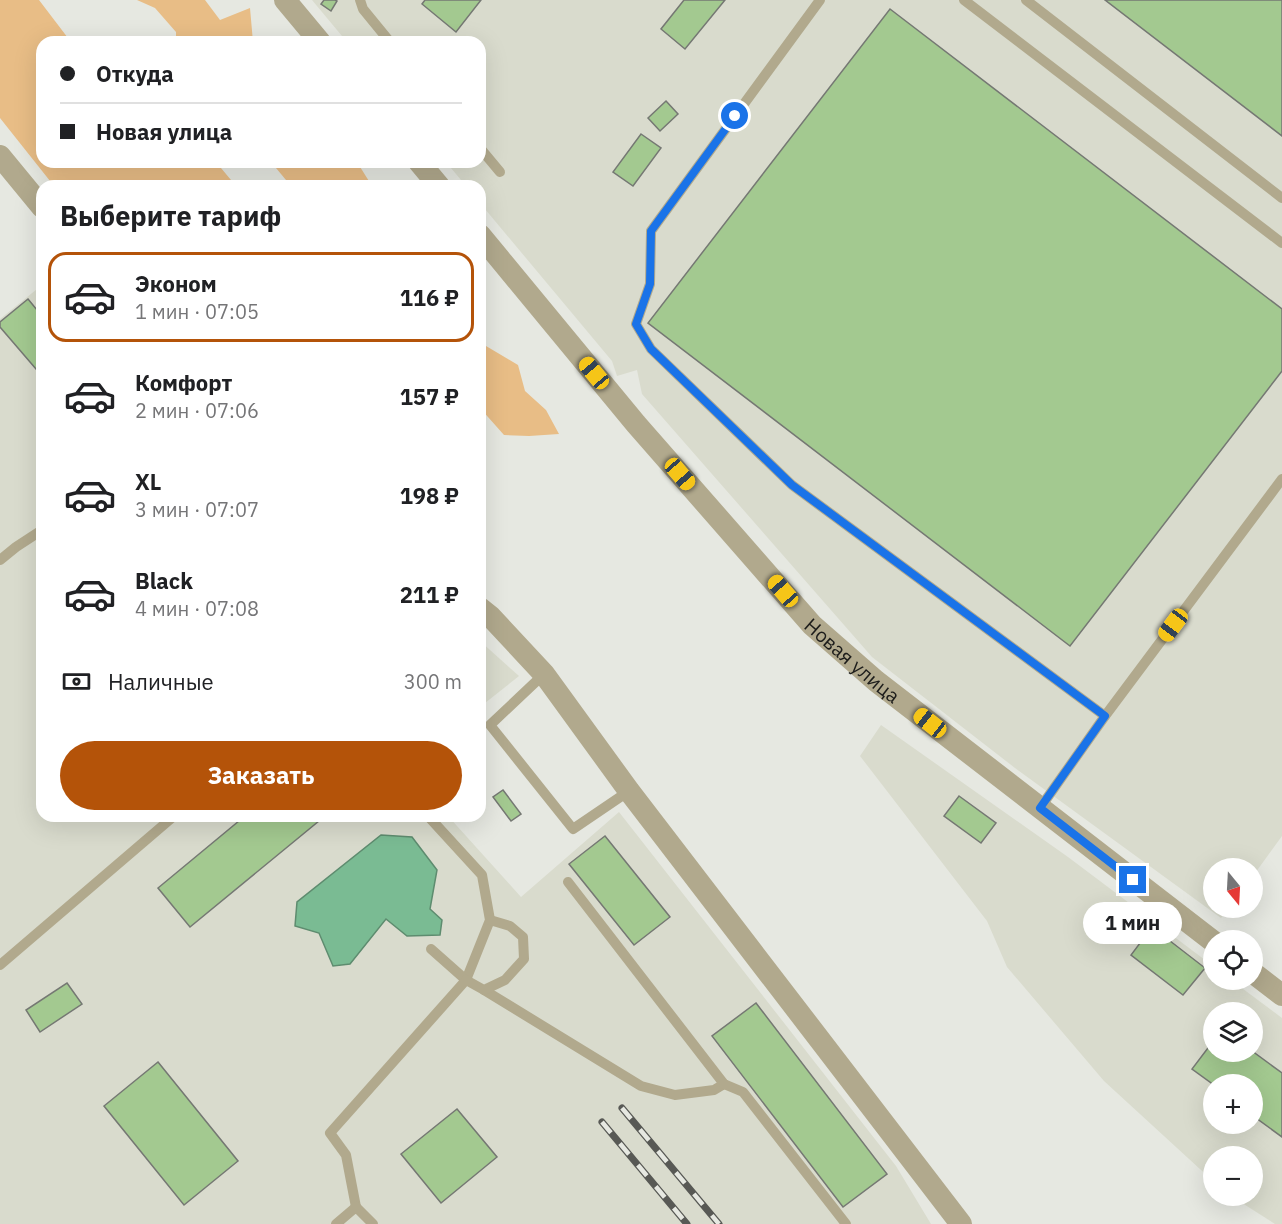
<!DOCTYPE html>
<html lang="ru">
<head>
<meta charset="utf-8">
<style>
  body { margin:0; font-family:"IBM Plex Sans",sans-serif; background:#f6f6f6; color:#202124; height:100vh; display:flex; flex-direction:column; font-size:22px; white-space:nowrap }
  * { box-sizing:border-box; margin:0 }
  p { font-size:20px; color:#757577 }
  .icon { flex:none; width:33px; height:33px; fill:none; stroke:currentColor; stroke-width:2; stroke-linecap:round; stroke-linejoin:round }
  .map { position:relative; flex:1; overflow:hidden }
  .drawer { position:absolute; left:36px; top:180px; width:450px; height:642px; display:flex; flex-direction:column; background:#fff; border-radius:18px; box-shadow:0 6px 24px #0002 }
  .drawer>* { flex:none }
  .top-card { position:absolute; left:36px; top:36px; width:450px; height:132px; border-radius:18px; box-shadow:0 6px 24px #0002; display:grid; align-content:center; height:132px; padding:0 24px; background:#fff }
  .needle { width:39px; rotate:162deg }
  .tools { position:absolute; left:1203px; top:858px; display:grid; gap:12px }
  .tools a { display:grid; place-items:center; width:60px; height:60px; border-radius:50%; background:#fff; box-shadow:0 6px 24px #0002; font-size:30px }
  .end { position:absolute; width:27px; height:27px; margin:-14px; border:8px solid #1a73e8; background:#fff; box-shadow:0 0 0 3px #fff }
  .from { border-radius:50% }
  .bubble { position:absolute; height:42px; border-radius:21px; background:#fff; box-shadow:0 6px 24px #0002; font-size:20px; font-weight:800; line-height:42px; text-align:center }
  .car { position:absolute; width:18px; height:36px; margin:-18px -9px; border-radius:8px; box-shadow:0 0 4px 2px #0007; background:linear-gradient(#f5c518 24%,#345 0 40%,#f5c518 0 76%,#345 0 86%,#f5c518 0) }
  .top-card b { display:flex; align-items:center; gap:21px; height:57px; font-size:22px }
  .top-card b+b { border-top:2px solid #e0e0e0 }
  .top-card i { width:15px; height:15px; background:#202124 }
  ul { padding:0; list-style:none }
  li { display:flex; align-items:center; gap:18px; height:90px; margin:0 12px 9px; padding:0 12px; border:3px solid transparent; border-radius:18px }
  li div { flex:1 }
  li b { display:block; font-size:22px }
  li em { font-style:normal; font-weight:800 }
  li.active { border-color:#b45309 }
  li>.icon { width:54px; height:54px; stroke-width:1.5 }
  h2 { padding:0 24px; font-size:27px; line-height:72px }
  .pay { display:flex; align-items:center; gap:15px; height:66px; padding:0 24px; font-size:22px }
  .pay p { margin-inline-start:auto }
  .primary-button { display:flex; gap:12px; margin-top:auto; padding:12px 24px }
  .primary-button a { flex:1; height:69px; border-radius:36px; background:#b45309; color:#fff; font-size:24px; font-weight:800; line-height:69px; text-align:center }
  .map>svg:first-child { display:block }
</style>
</head>
<body>
<div class="map">
<svg width="1282" height="1224" viewBox="0 0 1282 1224">
  <rect width="100%" height="100%" fill="#e6e8e1"/>
  <!-- built -->
  <g fill="#d9dbcd" fill-rule="evenodd">
    <polygon points="312,0 1282,0 1282,836 1253,876 1252,868 1214,868 1214,908 1229,908 1221,918 1015,768 872,657 642,394 637,370 617,376 612,361 480,203 480,186 466,186 446,162 480,162 480,42 347,42"/>
    <polygon points="42,285 42,816 448,816 521,897 619,812 896,1166 931,1224 0,1224 0,319"/>
    <polygon points="480,641 519,676 480,707"/>
    <path d="M881,725L1068,857L1213,966L1214,980H1231L1282,1018V1224H1275L1231,1196H1252V1156H1214L1213,1181L1104,1081L1007,967L987,921L860,756ZM1214,1012H1252V1052H1214ZM1214,1084H1252V1124H1214Z"/>
  </g>
  <!-- green -->
  <g fill="#e8bd86">
    <polygon points="0,0 39,0 71,42 42,42 42,162 216,162 236,186 54,186 0,118"/>
    <polygon points="137,0 205,0 220,20 250,8 253,42 176,42 176,32 155,8"/>
    <polygon points="271,162 357,162 372,186 291,186"/>
    <polygon points="480,324 486,346 518,365 525,391 546,410 559,434 529,436 504,435 480,408"/>
  </g>
  <!-- water -->
  <polygon fill="#7abb93" stroke="#5e8c6f" stroke-width="1.5" points="381,835 412,837 437,870 430,909 442,920 440,935 407,936 386,919 350,964 333,966 319,933 295,926 297,902"/>
  <!-- building -->
  <g fill="#a3c990" stroke="#757873" stroke-width="1.5">
    <polygon points="324,0 335,0 337,1 331,11 321,4"/>
    <polygon points="425,0 481,0 456,32 422,4"/>
    <polygon points="684,0 725,0 685,49 661,29"/>
    <polygon points="1105,0 1282,0 1282,136"/>
    <polygon points="890,9 1282,309 1282,371 1070,646 648,323"/>
    <polygon points="666,101 678,114 660,131 648,118"/>
    <polygon points="641,134 661,148 633,186 613,172"/>
    <polygon points="28,299 42,316 42,376 0,327 0,322"/>
    <polygon points="503,790 521,814 511,821 493,797"/>
    <polygon points="959,796 996,823 981,843 944,816"/>
    <polygon points="245,816 325,816 190,927 158,888"/>
    <polygon points="605,836 670,917 634,945 569,864"/>
    <polygon points="1152,927 1205,968 1183,995 1131,955"/>
    <polygon points="67,983 82,1004 40,1032 26,1010"/>
    <polygon points="756,1003 887,1174 843,1207 712,1036"/>
    <polygon points="1214,1040 1214,1052 1252,1051 1282,1073 1282,1137 1252,1115 1252,1084 1214,1085 1192,1069"/>
    <polygon points="158,1062 238,1161 184,1205 104,1106"/>
    <polygon points="457,1109 497,1157 441,1203 401,1154"/>
  </g>
  <g fill="none" stroke-linecap="round" stroke-linejoin="round">
    <!-- service -->
    <g stroke="#b1a98d" stroke-width="10">
      <polyline points="360,0 363,9 390,42"/>
      <polyline points="820,0 651,231 650,284 636,324 651,349 792,485 1105,716"/>
      <polyline points="964,0 1282,243"/>
      <polyline points="1026,0 1282,198"/>
      <polyline points="480,148 500,172"/>
      <polyline points="0,560 16,547 42,530"/>
      <polyline points="544,674 490,725 573,829 629,791"/>
      <polyline points="1040,808 1105,716 1282,479"/>
      <polyline points="428,816 482,875 490,920 466,980 431,949"/>
      <polyline points="0,965 174,816"/>
      <polyline points="484,990 641,1086 675,1095 714,1090 724,1084 568,882"/>
      <polyline points="724,1084 743,1092 846,1224"/>
      <polyline points="356,1207 346,1155 330,1133 466,980 484,990 505,980 524,959 523,937 510,926 490,920"/>
      <polyline points="336,1224 356,1207 373,1224"/>
    </g>
    <!-- minor -->
    <g stroke="#b1a98d" stroke-width="22">
      <polyline points="285,0 320,42"/>
      <polyline points="0,156 42,207"/>
      <polyline points="419,162 439,186"/>
      <path id="s1" d="M480,235L636,424L812,625L876,681L1214,942"/>
      <polyline points="480,608 490,616 544,674 629,791 961,1224"/>
      <polyline points="1252,972 1282,995"/>
    </g>
    <defs>
      <g id="rail">
        <polyline points="622,1108 719,1224"/>
        <polyline points="602,1122 687,1224"/>
      </g>
    </defs>
    <!-- rail casing -->
    <use href="#rail" stroke="#585955" stroke-width="7"/>
    <!-- rail -->
    <use href="#rail" stroke="#e6e8e1" stroke-width="4.5" stroke-dasharray="14" stroke-linecap="butt"/>
  </g>
  <g fill="none" stroke-linecap="round" stroke-linejoin="round">
    <!-- route -->
    <polyline stroke="#1a73e8" stroke-width="8" points="735,116 651,231 650,284 636,324 651,349 792,485 1105,716 1040,808 1133,880"/>
  </g>
  <g text-anchor="middle" dominant-baseline="central" stroke-width="6" stroke-linejoin="round" paint-order="stroke">
    <!-- street labels -->
    <g font-size="20" fill="#1d1d1b" stroke="#e6e8e1">
      <text stroke="none"><textPath href="#s1" startOffset="566">Новая улица</textPath></text>
    </g>
  </g>
</svg>
<div class="tools">
<a><svg class="needle" viewBox="-14 -14 28 28"><path d="M0-13l5 13h-10z" fill="#e53935"/><path d="M0 13l5-13h-10z" fill="#757577"/></svg></a>
<a><svg class="icon" aria-label="locate" viewBox="0 0 24 24"><circle cx="12" cy="12" r="6"/><path d="M12 2v4M12 18v4M2 12h4M18 12h4"/></svg></a>
<a><svg class="icon" aria-label="layers" viewBox="0 0 24 24"><path d="M12 4l9 5-9 5-9-5zM3 14l9 5 9-5"/></svg></a>
<a>+</a>
<a>−</a>
</div>
<i class="end from" style="left:735px;top:116px"></i>
<i class="end" style="left:1133px;top:880px"></i>
<div class="bubble" style="left:1083px;top:902px;width:99px">1 мин</div>
<i class="car" style="left:594px;top:373px;rotate:320deg"></i>
<i class="car" style="left:680px;top:474px;rotate:139deg"></i>
<i class="car" style="left:783px;top:591px;rotate:319deg"></i>
<i class="car" style="left:1173px;top:625px;rotate:217deg"></i>
<i class="car" style="left:930px;top:723px;rotate:308deg"></i>
<div class="top-card">
<b><i class="from"></i>Откуда</b>
<b><i></i>Новая улица</b>
</div>
<section class="drawer">
<h2>Выберите тариф</h2>
<ul>
<li class="active"><svg class="icon" aria-label="car" viewBox="0 0 24 24"><path d="M5 17H2v-5l4-1 3-4h7l3 4 3 1v5h-3M9 17h6M6 11h13"/><circle cx="7" cy="17" r="2"/><circle cx="17" cy="17" r="2"/></svg><div><b>Эконом</b><p>1 мин · 07:05</p></div><em>116 ₽</em></li>
<li><svg class="icon" aria-label="car" viewBox="0 0 24 24"><path d="M5 17H2v-5l4-1 3-4h7l3 4 3 1v5h-3M9 17h6M6 11h13"/><circle cx="7" cy="17" r="2"/><circle cx="17" cy="17" r="2"/></svg><div><b>Комфорт</b><p>2 мин · 07:06</p></div><em>157 ₽</em></li>
<li><svg class="icon" aria-label="car" viewBox="0 0 24 24"><path d="M5 17H2v-5l4-1 3-4h7l3 4 3 1v5h-3M9 17h6M6 11h13"/><circle cx="7" cy="17" r="2"/><circle cx="17" cy="17" r="2"/></svg><div><b>XL</b><p>3 мин · 07:07</p></div><em>198 ₽</em></li>
<li><svg class="icon" aria-label="car" viewBox="0 0 24 24"><path d="M5 17H2v-5l4-1 3-4h7l3 4 3 1v5h-3M9 17h6M6 11h13"/><circle cx="7" cy="17" r="2"/><circle cx="17" cy="17" r="2"/></svg><div><b>Black</b><p>4 мин · 07:08</p></div><em>211 ₽</em></li>
</ul>
<div class="pay"><svg class="icon" aria-label="cash" viewBox="0 0 24 24"><path d="M3 7h18v10H3z"/><circle cx="12" cy="12" r="2"/></svg>Наличные<p>300 m</p></div>
<div class="primary-button"><a>Заказать</a></div>
</section>
</div>
</body>
</html>
